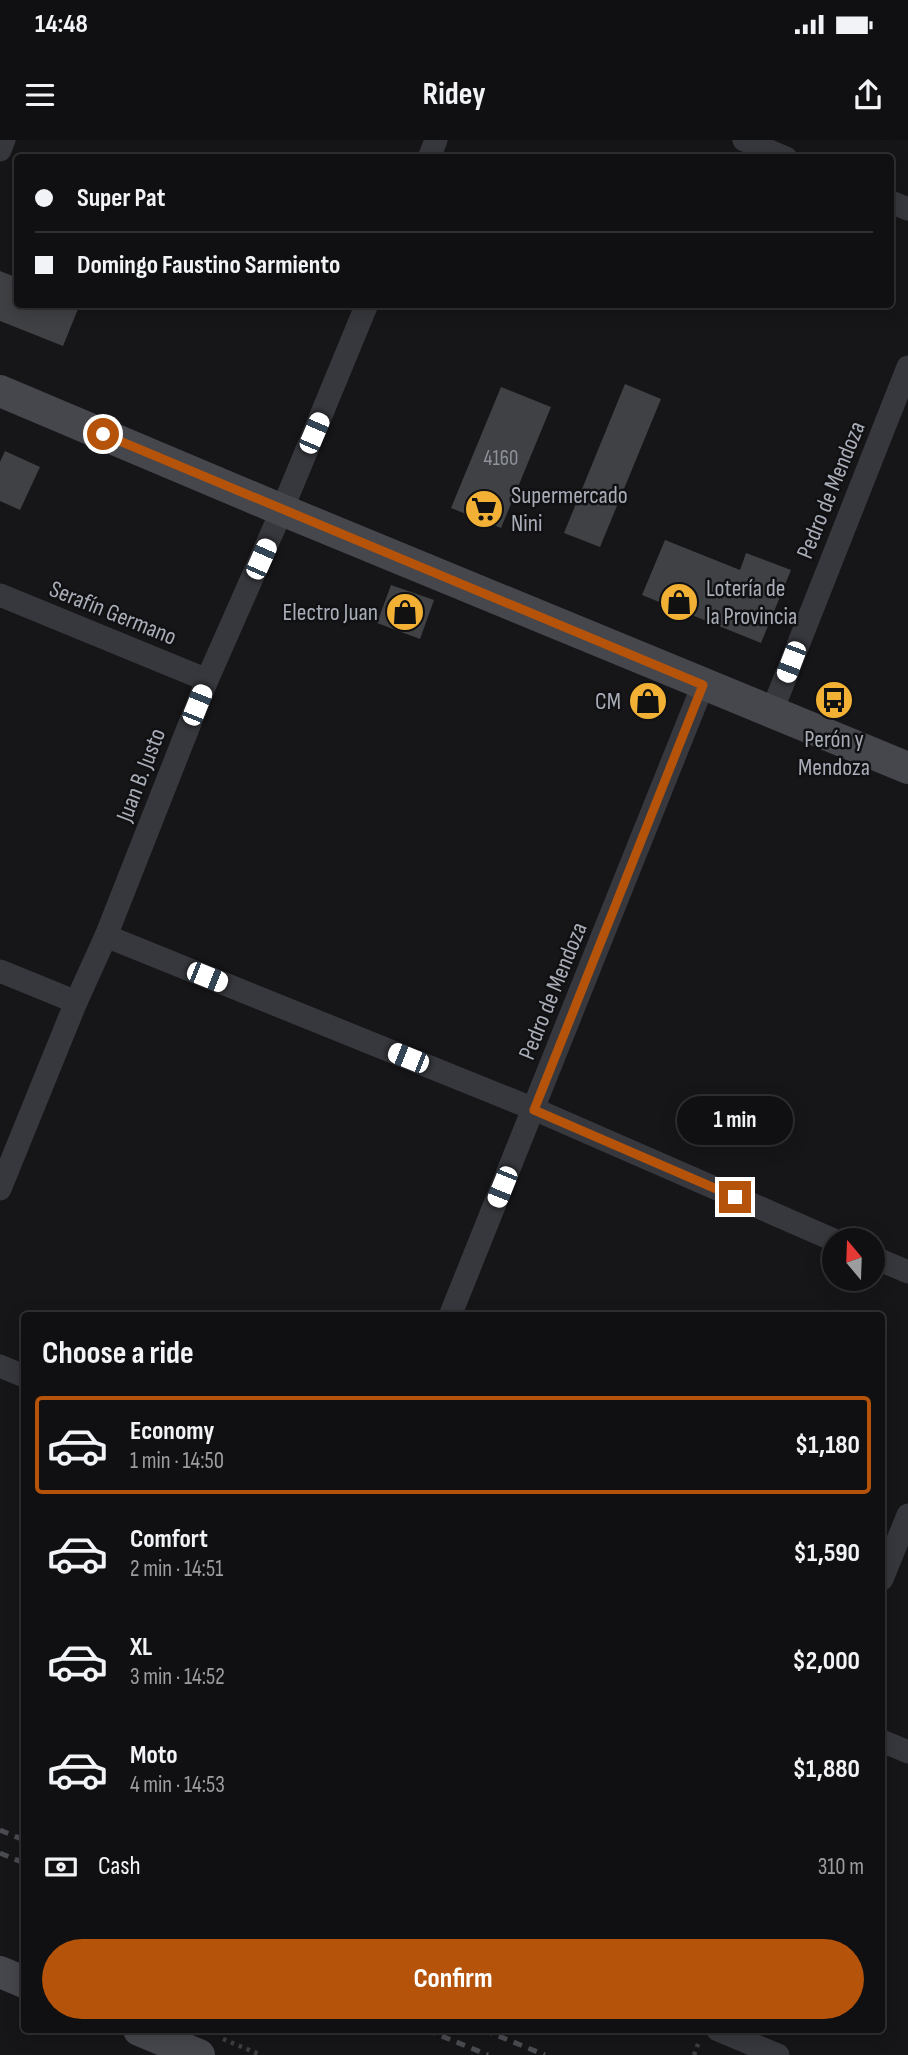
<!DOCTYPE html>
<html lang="en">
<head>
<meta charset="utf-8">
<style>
  body { margin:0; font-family:"Sofia Sans Condensed",sans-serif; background:#1e1e20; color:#f1f3f6; height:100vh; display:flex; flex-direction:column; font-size:26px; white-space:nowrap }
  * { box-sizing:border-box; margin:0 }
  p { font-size:23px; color:#9c9d9f }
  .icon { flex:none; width:38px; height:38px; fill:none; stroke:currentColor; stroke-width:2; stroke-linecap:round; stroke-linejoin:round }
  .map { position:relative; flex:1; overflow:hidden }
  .details { position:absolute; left:21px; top:1172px; width:864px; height:721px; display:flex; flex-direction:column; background:#101012; border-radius:7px; box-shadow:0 4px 18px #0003,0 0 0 2px #303032 }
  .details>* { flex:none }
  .banner { position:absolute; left:14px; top:14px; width:880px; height:154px; border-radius:7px; box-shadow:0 4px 18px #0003,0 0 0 2px #303032; display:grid; align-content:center; height:154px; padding:0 21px; background:#101012 }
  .needle { width:46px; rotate:341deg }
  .controls { position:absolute; left:822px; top:1088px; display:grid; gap:14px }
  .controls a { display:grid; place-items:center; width:63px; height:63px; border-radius:50%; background:#101012; box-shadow:0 4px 18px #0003,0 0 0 2px #303032; font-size:35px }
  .end { position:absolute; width:32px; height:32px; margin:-16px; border:9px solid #b45309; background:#fff; box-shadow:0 0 0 4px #fff }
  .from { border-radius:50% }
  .bubble { position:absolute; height:49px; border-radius:24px; background:#101012; box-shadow:0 4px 18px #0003,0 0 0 2px #303032; font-size:23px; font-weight:700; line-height:49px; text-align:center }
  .car { position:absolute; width:21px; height:42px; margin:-21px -10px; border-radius:9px; box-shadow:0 0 5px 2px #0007; background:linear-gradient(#fff 24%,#345 0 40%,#fff 0 76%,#345 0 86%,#fff 0) }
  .banner b { display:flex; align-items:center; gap:24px; height:66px; font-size:26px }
  .banner b+b { border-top:2px solid #303032 }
  .banner i { width:18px; height:18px; background:#f1f3f6 }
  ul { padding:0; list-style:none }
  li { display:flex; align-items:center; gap:21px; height:98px; margin:0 14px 10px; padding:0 7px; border:4px solid transparent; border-radius:7px }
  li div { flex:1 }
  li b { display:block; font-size:26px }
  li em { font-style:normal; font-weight:700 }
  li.active { border-color:#b45309 }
  li>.icon { width:63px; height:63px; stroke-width:1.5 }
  h2 { padding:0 21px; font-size:32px; line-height:84px }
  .pay { display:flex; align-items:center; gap:18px; height:77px; padding:0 21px; font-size:26px }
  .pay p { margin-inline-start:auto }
  .button { display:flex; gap:14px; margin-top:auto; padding:14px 21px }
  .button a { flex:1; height:80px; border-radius:42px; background:#b45309; color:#fff; font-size:28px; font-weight:700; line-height:80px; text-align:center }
  .status { display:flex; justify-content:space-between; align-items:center; height:49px; padding:0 35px; background:#101012; direction:ltr }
  .status svg { height:19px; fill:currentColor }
  header { display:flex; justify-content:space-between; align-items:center; height:91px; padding:0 21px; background:#101012; font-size:32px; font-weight:700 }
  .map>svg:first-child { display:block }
</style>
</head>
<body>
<div class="status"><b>14:48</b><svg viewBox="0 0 49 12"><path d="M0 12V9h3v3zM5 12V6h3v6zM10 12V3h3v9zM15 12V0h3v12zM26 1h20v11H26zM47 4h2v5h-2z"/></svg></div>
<header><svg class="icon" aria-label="menu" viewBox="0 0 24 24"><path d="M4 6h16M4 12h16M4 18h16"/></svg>Ridey<svg class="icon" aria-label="share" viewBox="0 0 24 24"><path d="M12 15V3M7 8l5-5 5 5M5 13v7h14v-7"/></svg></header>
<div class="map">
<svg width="908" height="1915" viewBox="0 0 908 1915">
  <rect width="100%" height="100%" fill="#161618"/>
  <!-- building -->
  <g fill="#404145">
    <polygon points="0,131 18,138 18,164 80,164 63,206 0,181"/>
    <polygon points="625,244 661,259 600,407 564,393"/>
    <polygon points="501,247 551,267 501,388 451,368"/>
    <polygon points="5,311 40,327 20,370 0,361 0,322"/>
    <polygon points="665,400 740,430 746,413 791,430 761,503 642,455"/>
    <polygon points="391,445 434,460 420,499 377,483"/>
  </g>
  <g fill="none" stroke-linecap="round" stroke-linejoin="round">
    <!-- path -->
    <g stroke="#3d3f44" stroke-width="4.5" stroke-dasharray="3.5 5" stroke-linecap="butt">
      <polyline points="223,1899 261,1915"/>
      <polyline points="694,1915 698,1904"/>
    </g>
    <!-- street -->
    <g stroke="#37383d" stroke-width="23">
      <polyline points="744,0 786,18"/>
      <polyline points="0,10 4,0"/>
      <polyline points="429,18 436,0"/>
      <polyline points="891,62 908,69"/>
      <polyline points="0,455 207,540"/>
      <polyline points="772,571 908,227"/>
      <polyline points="106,796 534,969 836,1101"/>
      <polyline points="0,831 76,862"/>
      <polyline points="0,1049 76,862 106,796 207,540 282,370 367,164"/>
      <polyline points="873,1117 908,1132"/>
      <polyline points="450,1176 703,545"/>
      <polyline points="0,1226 24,1236"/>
      <polyline points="882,1439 908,1375"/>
      <polyline points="882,1601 908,1612"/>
      <polyline points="718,1890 778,1915"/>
    </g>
    <!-- secondary -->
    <g stroke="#45474d" stroke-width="32">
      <polyline points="0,251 282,370 908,628"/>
      <polyline points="0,1832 24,1842"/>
      <polyline points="139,1890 199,1915"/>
    </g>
    <!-- rail -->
    <g stroke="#4a4c52" stroke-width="5" stroke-dasharray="9 7" stroke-linecap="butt">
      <polyline points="0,1690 24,1700"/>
      <polyline points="0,1713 24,1723"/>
      <polyline points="427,1890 488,1915"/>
      <polyline points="484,1890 545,1915"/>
    </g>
  </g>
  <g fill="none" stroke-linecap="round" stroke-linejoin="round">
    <!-- route -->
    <polyline stroke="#b45309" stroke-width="9" points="103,294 703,545 534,970 735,1057"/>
  </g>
  <!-- icons -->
  <defs>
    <symbol id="supermarket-disc" viewBox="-11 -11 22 22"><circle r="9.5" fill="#f2b134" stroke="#111113"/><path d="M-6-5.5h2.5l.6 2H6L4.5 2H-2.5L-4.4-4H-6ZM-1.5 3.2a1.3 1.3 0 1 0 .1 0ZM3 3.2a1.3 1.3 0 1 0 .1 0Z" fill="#111"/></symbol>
    <symbol id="shop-disc" viewBox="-11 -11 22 22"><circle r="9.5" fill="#f2b134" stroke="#111113"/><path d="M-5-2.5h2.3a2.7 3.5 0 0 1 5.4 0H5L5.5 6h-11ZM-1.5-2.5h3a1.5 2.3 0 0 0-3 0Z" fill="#111"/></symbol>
    <symbol id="bus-disc" viewBox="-11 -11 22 22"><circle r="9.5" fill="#f2b134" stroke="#111113"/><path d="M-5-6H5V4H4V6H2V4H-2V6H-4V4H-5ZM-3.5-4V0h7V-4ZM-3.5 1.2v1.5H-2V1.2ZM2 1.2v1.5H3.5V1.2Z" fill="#111"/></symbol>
  </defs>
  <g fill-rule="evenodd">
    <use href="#supermarket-disc" x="462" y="347" width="44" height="44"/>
    <use href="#shop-disc" x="657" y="440" width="44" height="44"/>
    <use href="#shop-disc" x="383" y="450" width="44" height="44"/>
    <use href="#bus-disc" x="812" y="538" width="44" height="44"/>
    <use href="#shop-disc" x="626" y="539" width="44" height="44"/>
  </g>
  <g text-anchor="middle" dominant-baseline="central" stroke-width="5" stroke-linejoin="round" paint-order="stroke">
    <!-- number labels -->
    <g font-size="21" fill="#8e929b">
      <text x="501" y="318">4160</text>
    </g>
    <!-- street labels -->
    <g font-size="24" fill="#a8adb8" stroke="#111113">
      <text transform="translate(831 350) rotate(-68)">Pedro de Mendoza</text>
      <text transform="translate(113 473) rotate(22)">Serafín Germano</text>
      <text transform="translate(141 635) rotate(-69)">Juan B. Justo</text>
      <text transform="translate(553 851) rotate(-68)">Pedro de Mendoza</text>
    </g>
    <!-- poi labels -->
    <g font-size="24" fill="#a8adb8" stroke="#111113" text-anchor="start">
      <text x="511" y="355">Supermercado<tspan x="511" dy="28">Nini</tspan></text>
      <text x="706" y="448">Lotería de<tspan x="706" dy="28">la Provincia</tspan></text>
      <text x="378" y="472" text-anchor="end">Electro Juan</text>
      <text x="621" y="561" text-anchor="end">CM</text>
      <text x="834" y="599" text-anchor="middle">Perón y<tspan x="834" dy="28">Mendoza</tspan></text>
    </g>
  </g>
</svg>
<div class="controls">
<a><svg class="needle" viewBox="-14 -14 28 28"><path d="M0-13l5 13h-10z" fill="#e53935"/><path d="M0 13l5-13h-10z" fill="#9c9d9f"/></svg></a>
</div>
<i class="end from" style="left:103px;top:294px"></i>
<i class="end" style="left:735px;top:1057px"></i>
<div class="bubble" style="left:677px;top:956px;width:116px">1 min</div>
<i class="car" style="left:314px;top:293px;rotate:23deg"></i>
<i class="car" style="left:261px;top:419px;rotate:24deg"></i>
<i class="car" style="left:791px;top:522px;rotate:201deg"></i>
<i class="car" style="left:197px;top:565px;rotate:22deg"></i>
<i class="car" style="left:207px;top:837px;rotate:112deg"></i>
<i class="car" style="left:408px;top:918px;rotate:292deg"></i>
<i class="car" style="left:502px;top:1047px;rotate:202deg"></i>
<div class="banner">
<b><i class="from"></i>Super Pat</b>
<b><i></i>Domingo Faustino Sarmiento</b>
</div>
<section class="details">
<h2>Choose a ride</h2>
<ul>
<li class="active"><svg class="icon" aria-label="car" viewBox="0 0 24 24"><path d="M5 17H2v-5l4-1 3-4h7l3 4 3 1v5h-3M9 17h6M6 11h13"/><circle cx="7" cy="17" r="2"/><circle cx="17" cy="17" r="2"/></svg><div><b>Economy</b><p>1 min · 14:50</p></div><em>$1,180</em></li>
<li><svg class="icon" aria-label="car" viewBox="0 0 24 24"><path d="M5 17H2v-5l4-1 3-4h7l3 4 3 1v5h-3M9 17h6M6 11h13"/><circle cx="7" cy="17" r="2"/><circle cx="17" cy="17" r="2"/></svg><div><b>Comfort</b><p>2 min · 14:51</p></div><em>$1,590</em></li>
<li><svg class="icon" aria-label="car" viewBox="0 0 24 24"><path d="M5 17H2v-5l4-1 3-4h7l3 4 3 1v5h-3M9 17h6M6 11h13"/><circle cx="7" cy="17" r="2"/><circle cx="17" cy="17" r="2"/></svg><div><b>XL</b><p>3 min · 14:52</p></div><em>$2,000</em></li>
<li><svg class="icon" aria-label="car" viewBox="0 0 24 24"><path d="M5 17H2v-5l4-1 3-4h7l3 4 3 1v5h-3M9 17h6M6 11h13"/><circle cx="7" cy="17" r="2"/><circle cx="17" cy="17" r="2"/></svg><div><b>Moto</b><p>4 min · 14:53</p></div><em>$1,880</em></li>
</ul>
<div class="pay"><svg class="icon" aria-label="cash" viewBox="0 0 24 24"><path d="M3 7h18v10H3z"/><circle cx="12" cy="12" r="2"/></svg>Cash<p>310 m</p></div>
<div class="button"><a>Confirm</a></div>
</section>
</div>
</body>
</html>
